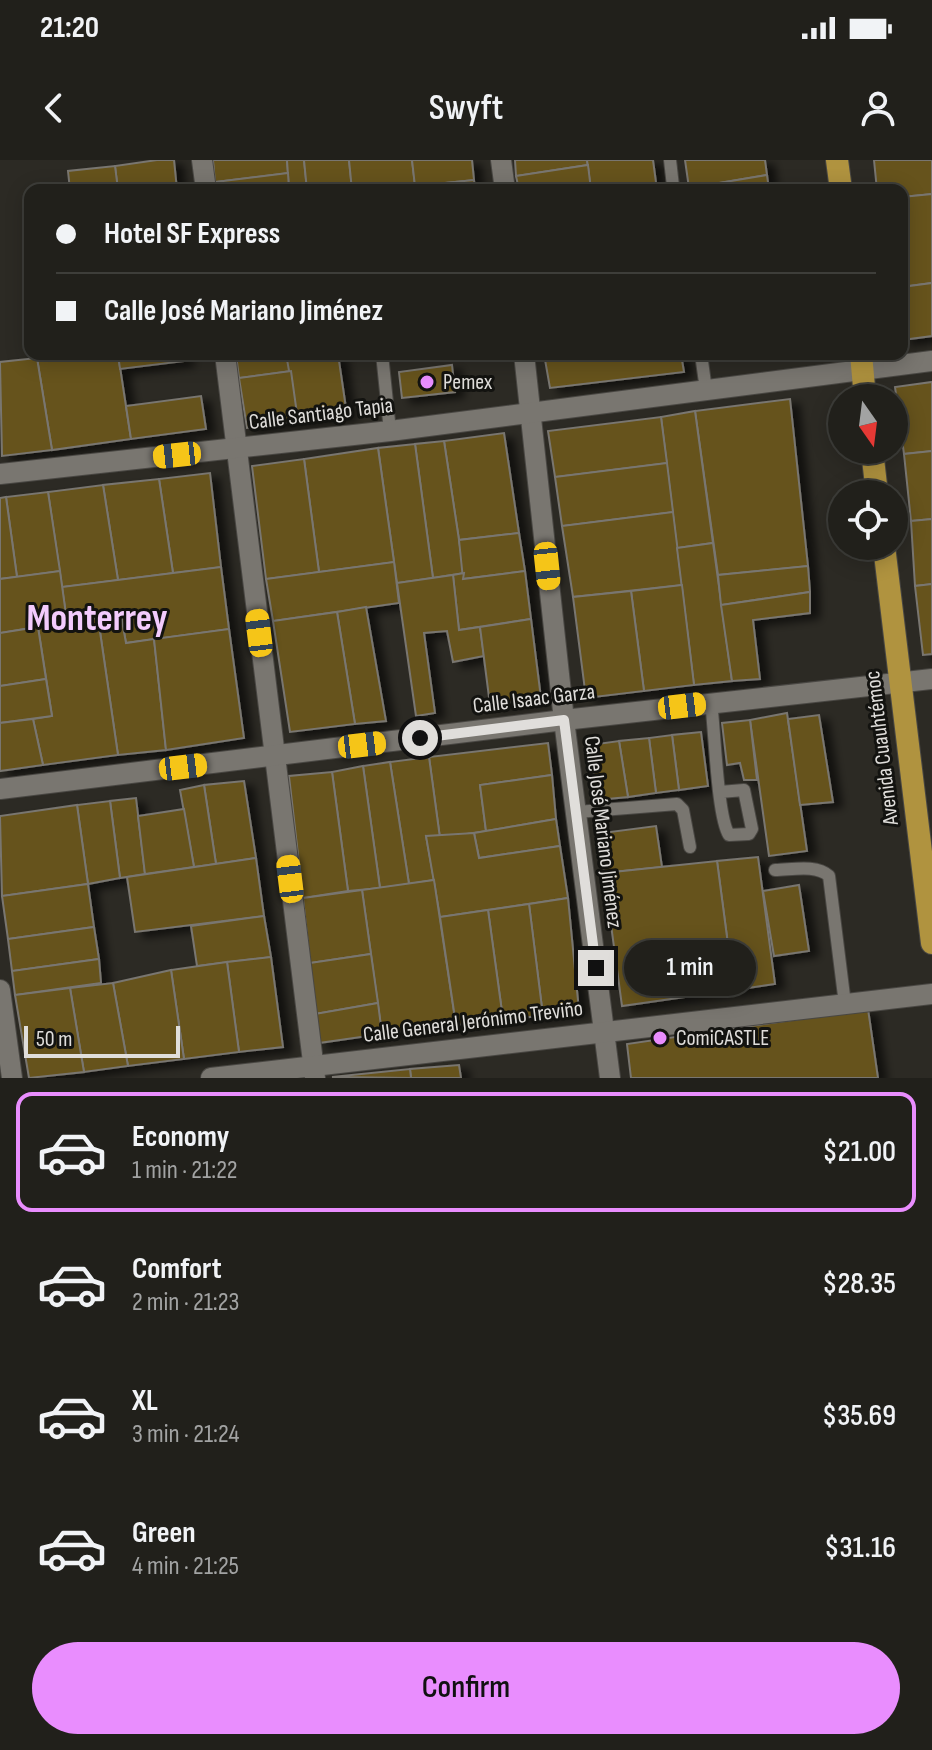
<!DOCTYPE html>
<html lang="en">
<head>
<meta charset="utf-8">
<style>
  body { margin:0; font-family:"Sofia Sans Condensed",sans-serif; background:#292824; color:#f1f3f6; height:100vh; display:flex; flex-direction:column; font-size:30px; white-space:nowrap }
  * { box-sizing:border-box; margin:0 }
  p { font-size:26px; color:#a2a3a3 }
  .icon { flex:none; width:44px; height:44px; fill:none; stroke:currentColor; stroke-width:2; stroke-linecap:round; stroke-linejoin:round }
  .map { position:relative; height:918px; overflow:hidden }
  .panel { display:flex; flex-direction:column; background:#21201b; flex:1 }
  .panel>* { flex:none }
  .top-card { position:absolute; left:24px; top:24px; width:884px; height:176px; border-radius:16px; box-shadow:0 4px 20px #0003,0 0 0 2px #3e3e3a; display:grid; align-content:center; height:176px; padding:0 32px; background:#21201b }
  .needle { width:52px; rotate:166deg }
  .buttons { position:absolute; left:828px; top:224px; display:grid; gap:16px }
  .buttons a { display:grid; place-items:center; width:80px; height:80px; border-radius:50%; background:#21201b; box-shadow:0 4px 20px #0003,0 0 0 2px #3e3e3a; font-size:40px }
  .scale { position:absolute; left:24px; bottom:20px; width:156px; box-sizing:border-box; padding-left:8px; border:4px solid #e0dedb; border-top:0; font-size:22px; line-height:28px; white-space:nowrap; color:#e0dedb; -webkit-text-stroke:6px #131310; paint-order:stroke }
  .end { position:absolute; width:36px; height:36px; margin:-18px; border:10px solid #e0dedb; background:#111; box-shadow:0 0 0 4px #111 }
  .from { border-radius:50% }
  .bubble { position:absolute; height:56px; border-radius:28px; background:#21201b; box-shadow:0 4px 20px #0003,0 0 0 2px #3e3e3a; font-size:26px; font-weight:600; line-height:56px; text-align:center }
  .car { position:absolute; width:24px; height:48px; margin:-24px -12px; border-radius:10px; box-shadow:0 0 6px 2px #0007; background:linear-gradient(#f5c518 24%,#345 0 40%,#f5c518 0 76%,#345 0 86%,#f5c518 0) }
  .top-card b { display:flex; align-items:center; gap:28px; height:76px; font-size:30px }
  .top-card b+b { border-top:2px solid #3e3e3a }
  .top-card i { width:20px; height:20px; background:#f1f3f6 }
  ul { padding:14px 0 0; list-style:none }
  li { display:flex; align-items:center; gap:24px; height:120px; margin:0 16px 12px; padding:0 16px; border:4px solid transparent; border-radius:16px }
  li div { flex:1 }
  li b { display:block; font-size:30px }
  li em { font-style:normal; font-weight:600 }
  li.selected { border-color:#e98dfe }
  li>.icon { width:72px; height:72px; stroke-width:1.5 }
  .button { display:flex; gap:16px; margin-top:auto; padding:16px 32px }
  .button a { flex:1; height:92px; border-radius:48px; background:#e98dfe; color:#111; font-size:32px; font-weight:600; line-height:92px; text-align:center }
  .status { display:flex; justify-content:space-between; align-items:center; height:56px; padding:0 40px; background:#21201b; direction:ltr }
  .status svg { height:22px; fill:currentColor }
  header { display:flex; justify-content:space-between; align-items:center; height:104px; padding:0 32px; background:#21201b; font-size:36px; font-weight:600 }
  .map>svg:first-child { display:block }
</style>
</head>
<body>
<div class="status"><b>21:20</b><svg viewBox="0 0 49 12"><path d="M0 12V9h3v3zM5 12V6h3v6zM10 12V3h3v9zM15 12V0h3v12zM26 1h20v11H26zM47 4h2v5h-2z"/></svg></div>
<header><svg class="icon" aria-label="back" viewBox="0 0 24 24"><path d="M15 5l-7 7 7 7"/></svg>Swyft<svg class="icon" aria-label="person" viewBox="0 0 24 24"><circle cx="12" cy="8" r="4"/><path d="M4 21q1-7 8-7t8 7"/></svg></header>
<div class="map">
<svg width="932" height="918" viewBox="0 0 932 918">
  <defs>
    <filter id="shadow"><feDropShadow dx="9" dy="5" stdDeviation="4" flood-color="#0009"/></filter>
  </defs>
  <rect width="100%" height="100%" fill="#2c2a24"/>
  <!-- building -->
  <g fill="#66521a" stroke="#797670" stroke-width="2" filter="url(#shadow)">
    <polygon points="157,0 174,0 177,30 118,30 115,6"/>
    <polygon points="213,0 287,0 288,13 215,22"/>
    <polygon points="287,0 304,0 307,30 289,30"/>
    <polygon points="304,0 349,0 352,30 307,30"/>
    <polygon points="349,0 412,0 415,26 388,30 352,30"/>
    <polygon points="412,0 472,0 474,20 415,26"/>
    <polygon points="515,0 587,0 588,5 516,16"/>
    <polygon points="587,0 653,0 657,30 591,30"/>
    <polygon points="685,0 765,0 767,15 689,28"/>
    <polygon points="874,0 932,0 932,34 902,37 902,30 877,30"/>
    <polygon points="588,5 591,30 519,30 516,16"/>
    <polygon points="115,6 118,30 70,30 68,11"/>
    <polygon points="288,13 289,30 216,30 215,22"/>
    <polygon points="767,15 769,30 689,30 689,28"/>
    <polygon points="474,20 475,30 388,30 415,26"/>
    <polygon points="932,34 932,123 902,127 902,37"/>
    <polygon points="932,123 932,176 902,180 902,127"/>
    <polygon points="94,194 118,194 131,279 52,290 37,198"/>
    <polygon points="118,194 184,194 185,201 120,209"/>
    <polygon points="236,194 288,194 291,211 239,218"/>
    <polygon points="286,194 338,194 347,255 298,261"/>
    <polygon points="544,194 681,194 684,212 550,228"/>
    <polygon points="37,198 52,290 2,296 0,202"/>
    <polygon points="452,205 455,232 402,238 399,212"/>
    <polygon points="291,211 298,261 247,268 239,218"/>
    <polygon points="932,222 932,291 904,294 895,227"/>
    <polygon points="201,236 206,269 131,279 126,246"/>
    <polygon points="790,239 808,406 718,415 695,251"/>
    <polygon points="695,251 713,383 677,388 661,257"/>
    <polygon points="661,257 667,303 555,317 548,271"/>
    <polygon points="504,273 519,373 459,380 444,281"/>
    <polygon points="444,281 464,413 433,418 415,284"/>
    <polygon points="415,284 433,418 397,423 378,288"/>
    <polygon points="378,288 394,402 319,412 304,299"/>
    <polygon points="932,291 932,359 911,361 904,294"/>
    <polygon points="304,299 319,412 266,419 252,306"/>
    <polygon points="667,303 673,352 562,366 555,317"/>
    <polygon points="210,313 221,407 173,413 159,319"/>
    <polygon points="159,319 173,413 118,420 103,325"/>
    <polygon points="103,325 118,420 62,427 48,332"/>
    <polygon points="48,332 60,411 17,417 6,337"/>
    <polygon points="6,337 17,417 0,419 0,338"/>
    <polygon points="673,352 682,425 573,437 562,366"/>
    <polygon points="932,359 932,424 915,426 911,361"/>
    <polygon points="519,373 525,411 463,419 459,380"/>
    <polygon points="713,383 732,521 694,525 677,388"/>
    <polygon points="394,402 399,443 273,461 266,419"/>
    <polygon points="808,406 810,432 721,445 718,415"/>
    <polygon points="221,407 229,469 126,483 121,455 67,462 62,427"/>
    <polygon points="60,411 67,462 0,473 0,419"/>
    <polygon points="525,411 531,459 459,470 453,415 464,413 463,419"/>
    <polygon points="453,415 459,470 480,467 484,496 453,502 447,471 424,473 435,553 416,556 397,423"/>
    <polygon points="932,424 932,494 923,495 915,426"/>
    <polygon points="682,425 694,525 644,531 631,431"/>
    <polygon points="631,431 644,531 586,538 573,437"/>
    <polygon points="810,432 810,453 753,460 760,519 732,521 721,445"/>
    <polygon points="366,447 386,561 355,564 337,452"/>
    <polygon points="337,452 355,564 290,572 273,461"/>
    <polygon points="121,455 126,483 154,479 166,590 118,595 98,458"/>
    <polygon points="98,458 118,595 43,605 33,559 52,556 38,467"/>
    <polygon points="531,459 541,538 490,545 480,467"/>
    <polygon points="38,467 46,519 0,526 0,473"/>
    <polygon points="229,469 244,578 166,590 154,479"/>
    <polygon points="46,519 52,556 0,563 0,526"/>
    <polygon points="787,553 807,691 769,696 750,560"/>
    <polygon points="819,555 833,642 800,645 788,559"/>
    <polygon points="33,559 43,605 0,611 0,563"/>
    <polygon points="750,560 757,620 744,620 740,603 727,605 722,563"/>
    <polygon points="701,572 708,626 679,630 672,575"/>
    <polygon points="672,575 679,630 656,633 649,578"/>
    <polygon points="649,578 656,633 628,637 619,581"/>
    <polygon points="619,581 628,637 597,640 590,585"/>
    <polygon points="548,583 552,615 480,625 486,671 440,678 429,597"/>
    <polygon points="429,597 440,678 426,676 434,720 409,724 390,602"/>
    <polygon points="390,602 409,724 380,728 363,606"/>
    <polygon points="363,606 380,728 348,731 332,612"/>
    <polygon points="332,612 348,731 303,738 289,616"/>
    <polygon points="552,615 556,659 486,671 480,625"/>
    <polygon points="244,621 256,698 216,704 204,625"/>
    <polygon points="204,625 216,704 194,707 180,630"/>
    <polygon points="136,638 145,714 120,718 110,641"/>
    <polygon points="110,641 120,718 88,724 77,645"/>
    <polygon points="77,645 88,724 2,736 0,656"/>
    <polygon points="184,649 194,707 145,714 138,656"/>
    <polygon points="556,659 560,686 479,698 474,673"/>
    <polygon points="656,666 662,707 604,713 602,673"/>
    <polygon points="474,673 479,698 560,686 568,738 440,757 426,676"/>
    <polygon points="758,697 775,824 734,830 717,701"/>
    <polygon points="256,698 264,756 135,772 127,717"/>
    <polygon points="717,701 734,830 622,846 604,713"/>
    <polygon points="434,720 456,865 382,874 362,730"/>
    <polygon points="88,724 94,767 8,779 2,736"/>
    <polygon points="799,725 809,791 774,796 763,731"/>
    <polygon points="362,730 371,794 310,803 303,738"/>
    <polygon points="568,738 579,851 543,856 529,744"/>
    <polygon points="529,744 543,856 503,859 488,750"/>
    <polygon points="488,750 503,859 456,865 440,757"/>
    <polygon points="264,756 271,797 197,806 191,766"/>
    <polygon points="94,767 99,799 12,811 8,779"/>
    <polygon points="371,794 378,843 315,854 310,803"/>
    <polygon points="271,797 283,887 239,892 227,802"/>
    <polygon points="99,799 101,823 15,835 12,811"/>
    <polygon points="227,802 239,892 184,899 171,810"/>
    <polygon points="171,810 184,899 128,906 113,823"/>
    <polygon points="113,823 128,906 84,912 70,828"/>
    <polygon points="70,828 84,912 29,918 15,835"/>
    <polygon points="378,843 382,874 319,883 315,854"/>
    <polygon points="868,849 878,918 631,918 627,884"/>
    <polygon points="459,905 461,918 411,918 410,909"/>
    <polygon points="410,909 411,918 332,917"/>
  </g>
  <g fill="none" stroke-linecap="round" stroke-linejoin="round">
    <defs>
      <g id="service">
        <polyline points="670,0 673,26"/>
        <polyline points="382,194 390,271"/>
        <polyline points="701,194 706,230"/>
        <path d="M711,543C715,570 717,656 729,675L749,674L752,669L744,630L720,632"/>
        <polyline points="577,652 677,644 683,650 690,687"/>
        <path d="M775,710C791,710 816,704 829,716L845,844"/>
      </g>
      <g id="minor">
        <polyline points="202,0 206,30"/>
        <polyline points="501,0 505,30"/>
        <polyline points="225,194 315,918"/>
        <polyline points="524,194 564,560 610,918"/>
        <polyline points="0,830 12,918"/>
        <polyline points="211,918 932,834"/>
      </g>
      <g id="tertiary">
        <polyline points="0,314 390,271 932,201"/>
        <polyline points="0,629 564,560 932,519"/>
      </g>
      <g id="trunk">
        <polyline points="837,0 841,30"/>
        <polyline points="861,194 865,238"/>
        <polyline points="872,290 877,334"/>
        <polyline points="884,386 932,783"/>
      </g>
    </defs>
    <!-- service casing -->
    <use href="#service" stroke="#494743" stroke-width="14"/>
    <!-- minor casing -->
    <use href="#minor" stroke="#494743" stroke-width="22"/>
    <!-- tertiary casing -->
    <use href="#tertiary" stroke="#494743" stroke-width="22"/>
    <!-- trunk casing -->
    <use href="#trunk" stroke="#494743" stroke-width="24"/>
    <!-- service -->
    <use href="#service" stroke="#797670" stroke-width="12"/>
    <!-- minor -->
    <use href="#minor" stroke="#797670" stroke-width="20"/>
    <!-- tertiary -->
    <use href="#tertiary" stroke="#797670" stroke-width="20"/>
    <!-- trunk -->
    <use href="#trunk" stroke="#b0933f" stroke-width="22"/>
  </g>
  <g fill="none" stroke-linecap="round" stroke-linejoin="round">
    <!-- route -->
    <polyline stroke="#e0dedb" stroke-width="10" points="420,578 564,560 596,808"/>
  </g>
  <!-- markers -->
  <g fill="#e98dfe" stroke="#131310" stroke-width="3">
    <circle cx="427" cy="222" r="8"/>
    <circle cx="660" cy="878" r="8"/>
  </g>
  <g text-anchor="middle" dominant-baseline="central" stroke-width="6" stroke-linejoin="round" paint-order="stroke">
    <!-- poi labels -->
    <g font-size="22" fill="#e0dedb" stroke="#131310" text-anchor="start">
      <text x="443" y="222">Pemex</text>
      <text x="676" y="878">ComiCASTLE</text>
    </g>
    <!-- street labels -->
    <g font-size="22" fill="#e0dedb" stroke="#131310">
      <text transform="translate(321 254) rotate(-7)">Calle Santiago Tapia</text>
      <text transform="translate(534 539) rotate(-7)">Calle Isaac Garza</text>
      <text transform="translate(882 588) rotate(-97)">Avenida Cuauhtémoc</text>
      <text transform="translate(603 672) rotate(83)">Calle José Mariano Jiménez</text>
      <text transform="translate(473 862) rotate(-7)">Calle General Jerónimo Treviño</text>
    </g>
    <!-- town labels -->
    <g font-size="38" font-weight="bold" fill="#f3cbfd" stroke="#131310">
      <text x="97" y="458">Monterrey</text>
    </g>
  </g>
</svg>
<div class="buttons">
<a><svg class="needle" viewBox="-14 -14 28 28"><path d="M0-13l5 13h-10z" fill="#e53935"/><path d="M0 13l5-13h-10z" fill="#a2a3a3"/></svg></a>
<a><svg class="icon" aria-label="locate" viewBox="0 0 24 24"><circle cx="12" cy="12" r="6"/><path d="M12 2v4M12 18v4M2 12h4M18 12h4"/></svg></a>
</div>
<div class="scale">50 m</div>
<i class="end from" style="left:420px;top:578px"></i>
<i class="end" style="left:596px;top:808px"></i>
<div class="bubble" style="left:624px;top:780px;width:132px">1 min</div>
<i class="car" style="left:177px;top:295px;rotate:264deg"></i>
<i class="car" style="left:547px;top:406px;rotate:174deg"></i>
<i class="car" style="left:259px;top:473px;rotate:353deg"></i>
<i class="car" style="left:682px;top:546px;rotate:83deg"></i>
<i class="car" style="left:362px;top:585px;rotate:83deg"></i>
<i class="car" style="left:183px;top:607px;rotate:83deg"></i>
<i class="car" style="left:290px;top:719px;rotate:353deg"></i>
<div class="top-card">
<b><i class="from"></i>Hotel SF Express</b>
<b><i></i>Calle José Mariano Jiménez</b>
</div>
</div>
<section class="panel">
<ul>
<li class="selected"><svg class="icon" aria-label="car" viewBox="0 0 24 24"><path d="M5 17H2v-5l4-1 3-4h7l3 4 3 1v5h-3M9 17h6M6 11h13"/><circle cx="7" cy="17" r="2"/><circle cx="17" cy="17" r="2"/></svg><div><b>Economy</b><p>1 min · 21:22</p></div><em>$21.00</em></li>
<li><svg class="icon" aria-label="car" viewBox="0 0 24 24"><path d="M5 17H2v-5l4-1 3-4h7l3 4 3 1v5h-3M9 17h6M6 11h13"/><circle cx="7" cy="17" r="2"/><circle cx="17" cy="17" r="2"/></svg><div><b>Comfort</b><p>2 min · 21:23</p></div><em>$28.35</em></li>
<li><svg class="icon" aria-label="car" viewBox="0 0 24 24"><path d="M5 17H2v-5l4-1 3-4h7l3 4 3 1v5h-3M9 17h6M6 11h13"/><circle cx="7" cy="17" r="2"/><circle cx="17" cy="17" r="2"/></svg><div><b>XL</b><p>3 min · 21:24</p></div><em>$35.69</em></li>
<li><svg class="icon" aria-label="car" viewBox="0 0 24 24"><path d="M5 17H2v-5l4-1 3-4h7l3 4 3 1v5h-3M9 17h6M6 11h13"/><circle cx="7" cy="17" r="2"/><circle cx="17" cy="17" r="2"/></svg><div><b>Green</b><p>4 min · 21:25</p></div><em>$31.16</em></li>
</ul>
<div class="button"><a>Confirm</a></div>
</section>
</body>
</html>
